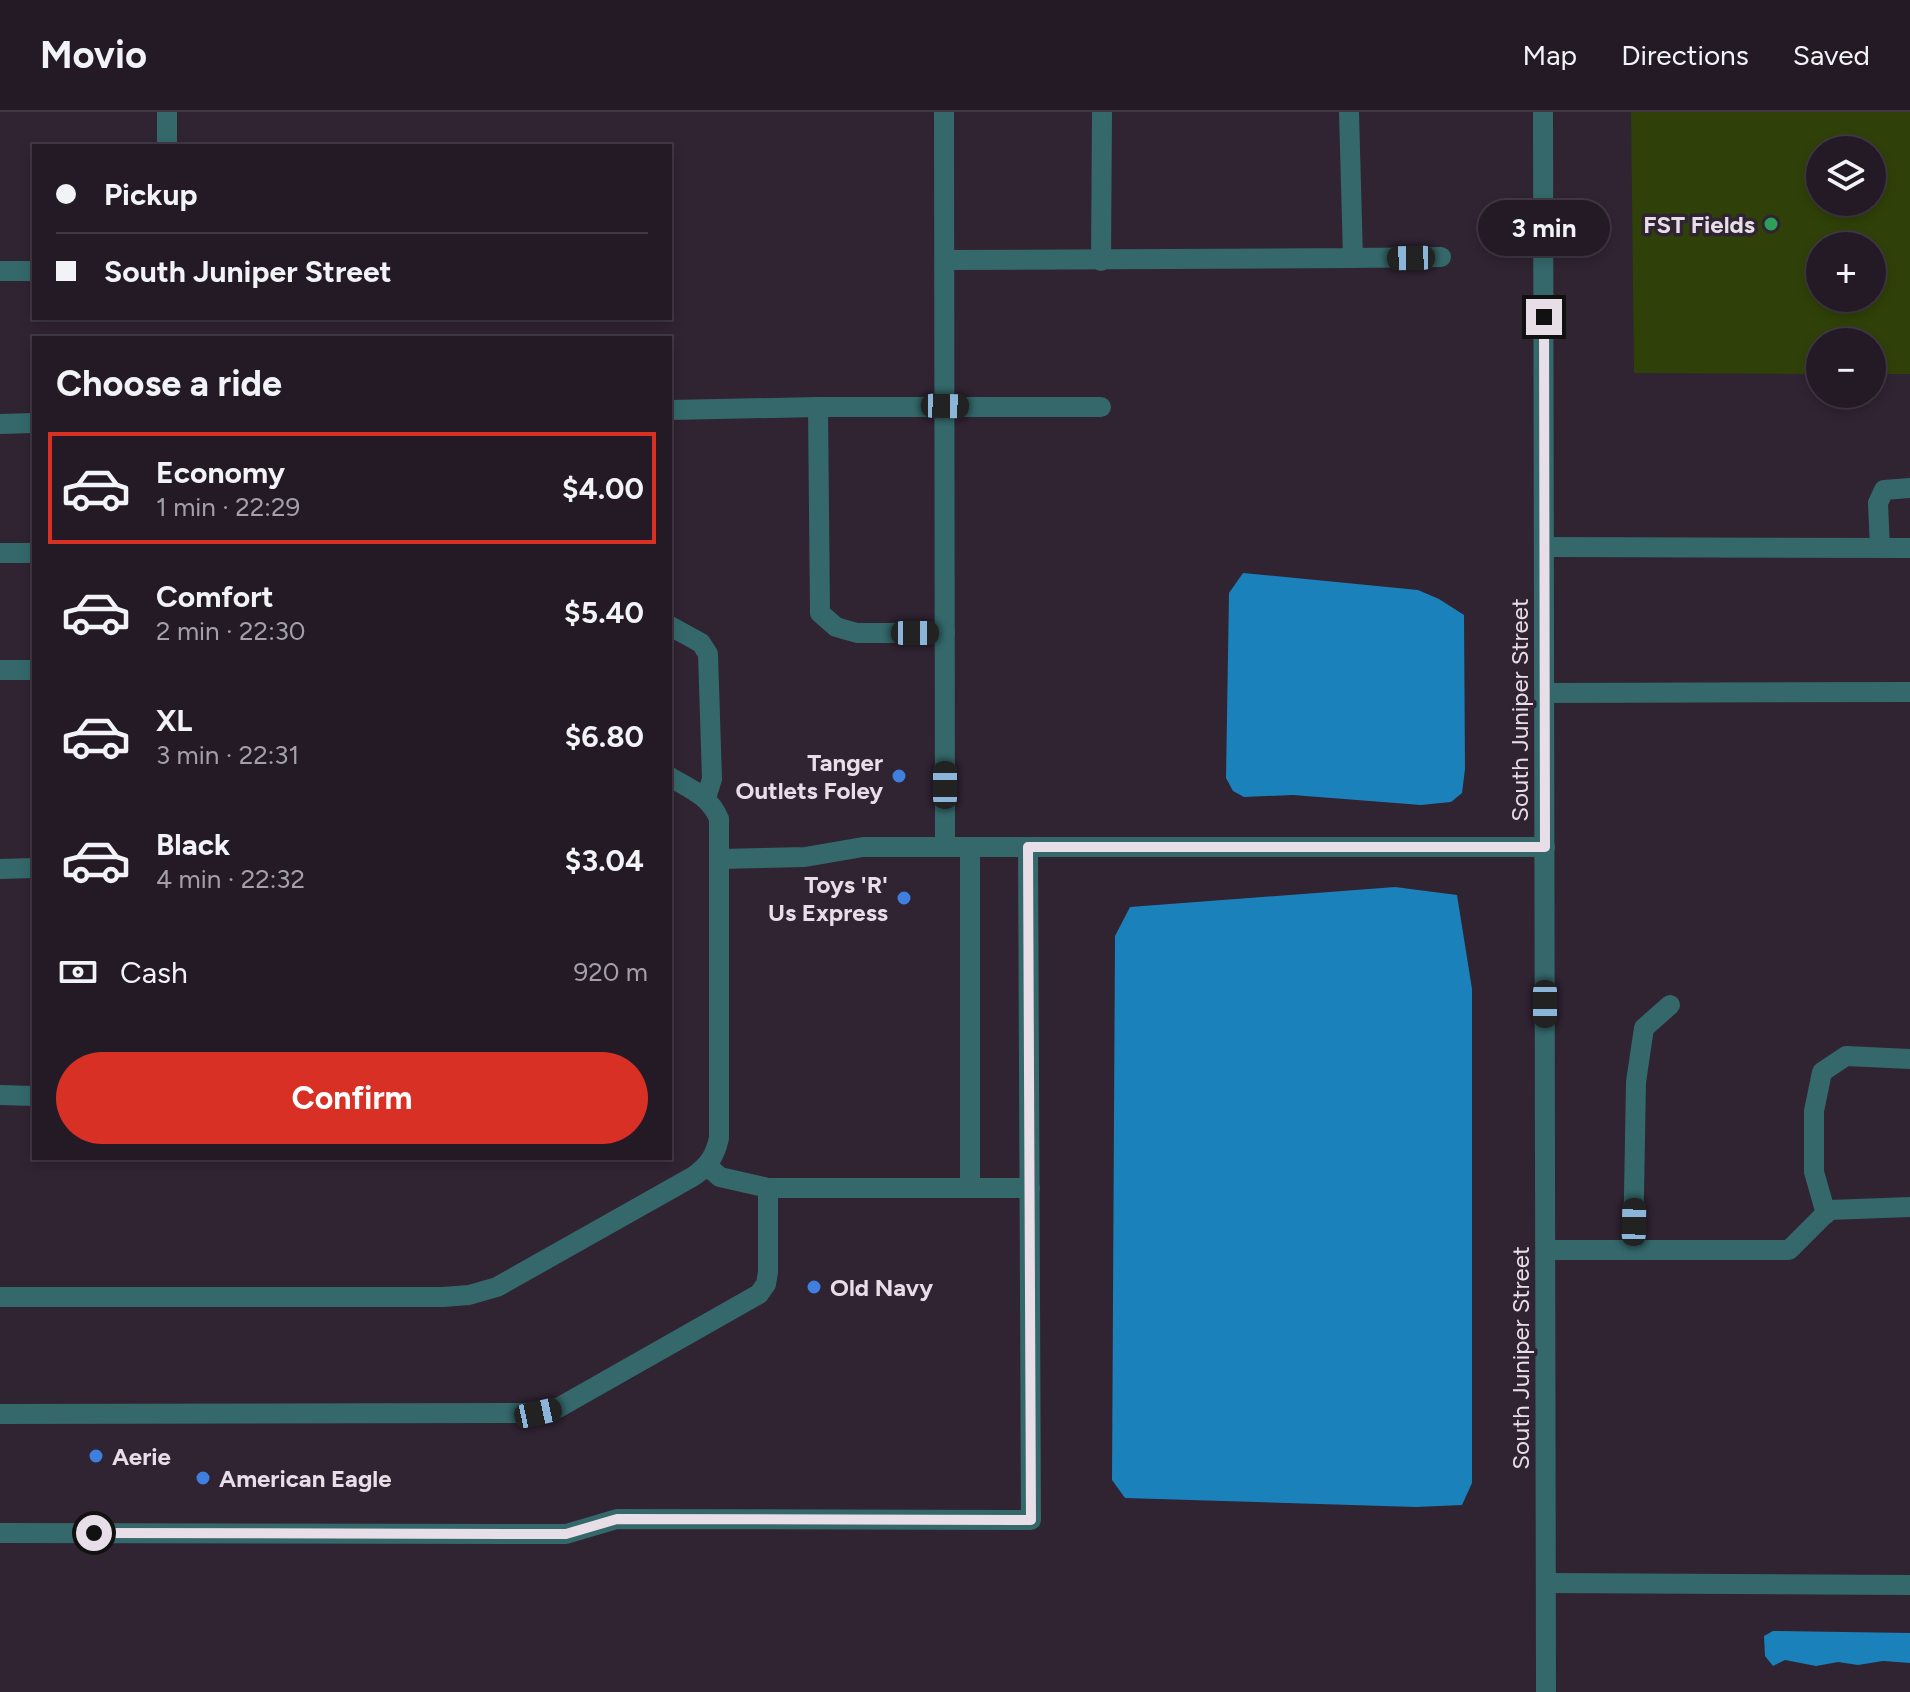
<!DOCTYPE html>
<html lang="en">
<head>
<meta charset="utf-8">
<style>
  body { margin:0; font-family:Figtree,sans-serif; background:#2c232e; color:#f1f3f6; height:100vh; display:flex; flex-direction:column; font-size:30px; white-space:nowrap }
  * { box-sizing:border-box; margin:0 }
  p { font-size:26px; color:#a3a1a7 }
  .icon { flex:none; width:44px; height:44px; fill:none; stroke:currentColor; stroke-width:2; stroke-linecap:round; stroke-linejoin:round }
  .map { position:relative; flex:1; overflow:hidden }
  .side { position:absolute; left:32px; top:224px; width:640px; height:824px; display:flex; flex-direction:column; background:#241a26; border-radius:0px; box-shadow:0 4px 12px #0003,0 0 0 2px #413843 }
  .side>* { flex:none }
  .banner { position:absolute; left:32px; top:32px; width:640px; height:176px; border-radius:0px; box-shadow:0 4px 12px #0003,0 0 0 2px #413843; display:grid; align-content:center; height:176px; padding:0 24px; background:#241a26 }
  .fabs { position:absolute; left:1806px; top:24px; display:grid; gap:16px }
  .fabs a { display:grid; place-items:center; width:80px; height:80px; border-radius:50%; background:#241a26; box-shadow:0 4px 12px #0003,0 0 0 2px #413843; font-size:40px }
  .end { position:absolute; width:36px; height:36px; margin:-18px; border:10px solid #e7dee8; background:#111; box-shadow:0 0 0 4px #111 }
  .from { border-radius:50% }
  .bubble { position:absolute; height:56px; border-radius:28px; background:#241a26; box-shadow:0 4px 12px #0003,0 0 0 2px #413843; font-size:26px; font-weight:700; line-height:56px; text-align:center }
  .car { position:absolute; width:24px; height:48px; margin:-24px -12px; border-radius:10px; box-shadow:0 0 6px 2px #0007; background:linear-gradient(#222 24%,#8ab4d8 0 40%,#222 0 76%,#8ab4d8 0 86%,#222 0) }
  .banner b { display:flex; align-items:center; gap:28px; height:76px; font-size:30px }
  .banner b+b { border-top:2px solid #413843 }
  .banner i { width:20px; height:20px; background:#f1f3f6 }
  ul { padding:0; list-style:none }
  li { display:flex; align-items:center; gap:24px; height:112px; margin:0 16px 12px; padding:0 8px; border:4px solid transparent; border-radius:0px }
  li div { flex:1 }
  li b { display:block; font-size:30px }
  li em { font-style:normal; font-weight:700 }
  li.current { border-color:#d93025 }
  li>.icon { width:72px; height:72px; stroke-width:1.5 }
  h2 { padding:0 24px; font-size:36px; line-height:96px }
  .pay { display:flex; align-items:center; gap:20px; height:88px; padding:0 24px; font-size:30px }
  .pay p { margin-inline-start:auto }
  .primary-button { display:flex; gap:16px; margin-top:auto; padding:16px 24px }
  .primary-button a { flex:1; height:92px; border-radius:48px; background:#d93025; color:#fff; font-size:32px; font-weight:700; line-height:92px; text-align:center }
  header { display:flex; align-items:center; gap:48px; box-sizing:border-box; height:112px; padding:0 40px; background:#241a26; border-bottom:2px solid #413843 }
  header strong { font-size:38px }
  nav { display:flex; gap:44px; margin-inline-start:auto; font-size:28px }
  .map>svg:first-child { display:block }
</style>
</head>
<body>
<header>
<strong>Movio</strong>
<nav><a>Map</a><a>Directions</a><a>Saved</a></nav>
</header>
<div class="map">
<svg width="1910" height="1580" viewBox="0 0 1910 1580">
  <rect width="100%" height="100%" fill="#302332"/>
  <!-- green -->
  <path fill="#2f4108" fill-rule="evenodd" d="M1631,0H1910V262H1872V230H1820V262L1634,261ZM1820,38H1872V90H1820ZM1820,134H1872V186H1820Z"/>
  <!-- water -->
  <g fill="#1a81bb">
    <polygon points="1243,461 1418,478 1439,487 1464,503 1465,657 1462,681 1451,690 1421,693 1293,683 1244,685 1233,679 1226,666 1229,481"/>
    <polygon points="1395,775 1457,783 1472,877 1472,1371 1462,1393 1416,1395 1125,1386 1112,1368 1115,824 1130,795"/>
    <polygon points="1773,1519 1910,1521 1910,1551 1883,1549 1858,1553 1838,1550 1816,1554 1785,1548 1773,1554 1765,1544 1764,1524"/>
  </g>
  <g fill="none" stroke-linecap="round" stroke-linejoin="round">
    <!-- minor -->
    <g stroke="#34686b" stroke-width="20">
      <polyline points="944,0 945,734"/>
      <polyline points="1543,0 1546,1580"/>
      <polyline points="167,34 167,0"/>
      <polyline points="1353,146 1441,145"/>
      <polyline points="945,148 1353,146 1349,0"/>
      <polyline points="1101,149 1102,0"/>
      <polyline points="0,159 34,159"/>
      <polyline points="818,295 1101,295"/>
      <polyline points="670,298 818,295 820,501 836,515 857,521 945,521"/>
      <polyline points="0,312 34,311"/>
      <polyline points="1544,435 1910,436"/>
      <polyline points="1880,436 1878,391 1884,378 1910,376"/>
      <polyline points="0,441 34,441"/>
      <polyline points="670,514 701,531 708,542 712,667 706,686"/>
      <polyline points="0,558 34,558"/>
      <polyline points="1545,581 1910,580"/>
      <polyline points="970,735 970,1076"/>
      <polyline points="719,747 805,745 863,735 1545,735"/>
      <polyline points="0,757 34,756"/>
      <polyline points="0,983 34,984"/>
      <polyline points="707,1054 720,1065 768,1076 1030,1076"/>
      <polyline points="1826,1102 1814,1060 1814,999 1822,960 1846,944 1910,947"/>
      <polyline points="1546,1138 1789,1138 1829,1098 1910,1095"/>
      <polyline points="1633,1138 1636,970 1644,916 1670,893"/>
      <path d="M0,1185H443L469,1183L497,1175L694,1064C709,1053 715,1044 719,1026V707C710,684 690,677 670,665"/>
      <polyline points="0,1302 538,1301 558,1296 759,1182 766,1172 768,1160 768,1076"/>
      <polyline points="0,1421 566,1422 617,1407 1031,1408 1028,735"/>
      <polyline points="1546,1471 1910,1473"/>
    </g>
  </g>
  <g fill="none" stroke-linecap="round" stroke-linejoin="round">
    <!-- route -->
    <polyline stroke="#e7dee8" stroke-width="10" points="94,1421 566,1422 617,1407 1031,1408 1028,735 1545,735 1544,205"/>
  </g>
  <!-- markers -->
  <circle fill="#2e9e5b" stroke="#302332" stroke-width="3" cx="1771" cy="112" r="8"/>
  <g fill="#3f7fe0" stroke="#302332" stroke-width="3">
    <circle cx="899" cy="664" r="8"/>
    <circle cx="904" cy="786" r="8"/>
    <circle cx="814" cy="1175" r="8"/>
    <circle cx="96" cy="1344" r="8"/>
    <circle cx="203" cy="1366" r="8"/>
  </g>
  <g text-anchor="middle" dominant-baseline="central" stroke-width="7" stroke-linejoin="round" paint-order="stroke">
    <!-- poi labels -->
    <g font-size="24" font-weight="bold" fill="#e7dee8" stroke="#302332" text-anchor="end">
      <text x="1755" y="112">FST Fields</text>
      <text x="883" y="650">Tanger<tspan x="883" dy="28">Outlets Foley</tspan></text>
      <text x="888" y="772">Toys 'R'<tspan x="888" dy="28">Us Express</tspan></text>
      <text x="830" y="1175" text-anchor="start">Old Navy</text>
      <text x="112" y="1344" text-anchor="start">Aerie</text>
      <text x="219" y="1366" text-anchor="start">American Eagle</text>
    </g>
    <!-- street labels -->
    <g font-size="24" fill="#e7dee8" stroke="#302332">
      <text transform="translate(1519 598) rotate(-90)">South Juniper Street</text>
      <text transform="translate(1520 1246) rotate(-90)">South Juniper Street</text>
    </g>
  </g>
</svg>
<div class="fabs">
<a><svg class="icon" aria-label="layers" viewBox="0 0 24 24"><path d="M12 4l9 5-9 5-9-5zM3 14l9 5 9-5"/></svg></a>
<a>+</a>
<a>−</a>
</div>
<i class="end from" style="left:94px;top:1421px"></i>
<i class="end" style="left:1544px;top:205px"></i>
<div class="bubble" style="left:1478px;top:88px;width:132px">3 min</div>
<i class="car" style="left:1411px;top:146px;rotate:269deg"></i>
<i class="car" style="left:945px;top:294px;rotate:91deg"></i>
<i class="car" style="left:915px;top:521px;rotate:90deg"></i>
<i class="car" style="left:945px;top:673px;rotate:0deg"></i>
<i class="car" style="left:1545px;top:892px;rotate:180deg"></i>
<i class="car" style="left:1634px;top:1110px;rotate:1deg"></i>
<i class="car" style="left:538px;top:1301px;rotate:78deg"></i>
<div class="banner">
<b><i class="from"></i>Pickup</b>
<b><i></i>South Juniper Street</b>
</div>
<section class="side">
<h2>Choose a ride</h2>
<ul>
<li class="current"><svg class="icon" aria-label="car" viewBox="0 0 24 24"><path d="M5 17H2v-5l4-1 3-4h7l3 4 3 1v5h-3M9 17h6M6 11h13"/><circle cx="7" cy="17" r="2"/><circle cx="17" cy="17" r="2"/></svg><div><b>Economy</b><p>1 min · 22:29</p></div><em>$4.00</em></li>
<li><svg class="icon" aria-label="car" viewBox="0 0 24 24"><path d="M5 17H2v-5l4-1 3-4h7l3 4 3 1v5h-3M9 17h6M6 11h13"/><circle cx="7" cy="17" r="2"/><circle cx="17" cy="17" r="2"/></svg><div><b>Comfort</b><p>2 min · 22:30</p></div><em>$5.40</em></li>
<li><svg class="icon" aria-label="car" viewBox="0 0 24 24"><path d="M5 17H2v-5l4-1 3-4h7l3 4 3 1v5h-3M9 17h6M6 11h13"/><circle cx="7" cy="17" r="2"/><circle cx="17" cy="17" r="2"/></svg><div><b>XL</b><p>3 min · 22:31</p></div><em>$6.80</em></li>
<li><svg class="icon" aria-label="car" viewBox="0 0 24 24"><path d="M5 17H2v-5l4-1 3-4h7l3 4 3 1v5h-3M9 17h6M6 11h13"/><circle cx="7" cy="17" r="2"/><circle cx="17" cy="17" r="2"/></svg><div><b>Black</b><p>4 min · 22:32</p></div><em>$3.04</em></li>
</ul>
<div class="pay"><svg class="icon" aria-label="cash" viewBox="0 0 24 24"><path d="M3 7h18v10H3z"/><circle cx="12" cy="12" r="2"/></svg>Cash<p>920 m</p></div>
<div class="primary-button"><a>Confirm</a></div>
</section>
</div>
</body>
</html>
